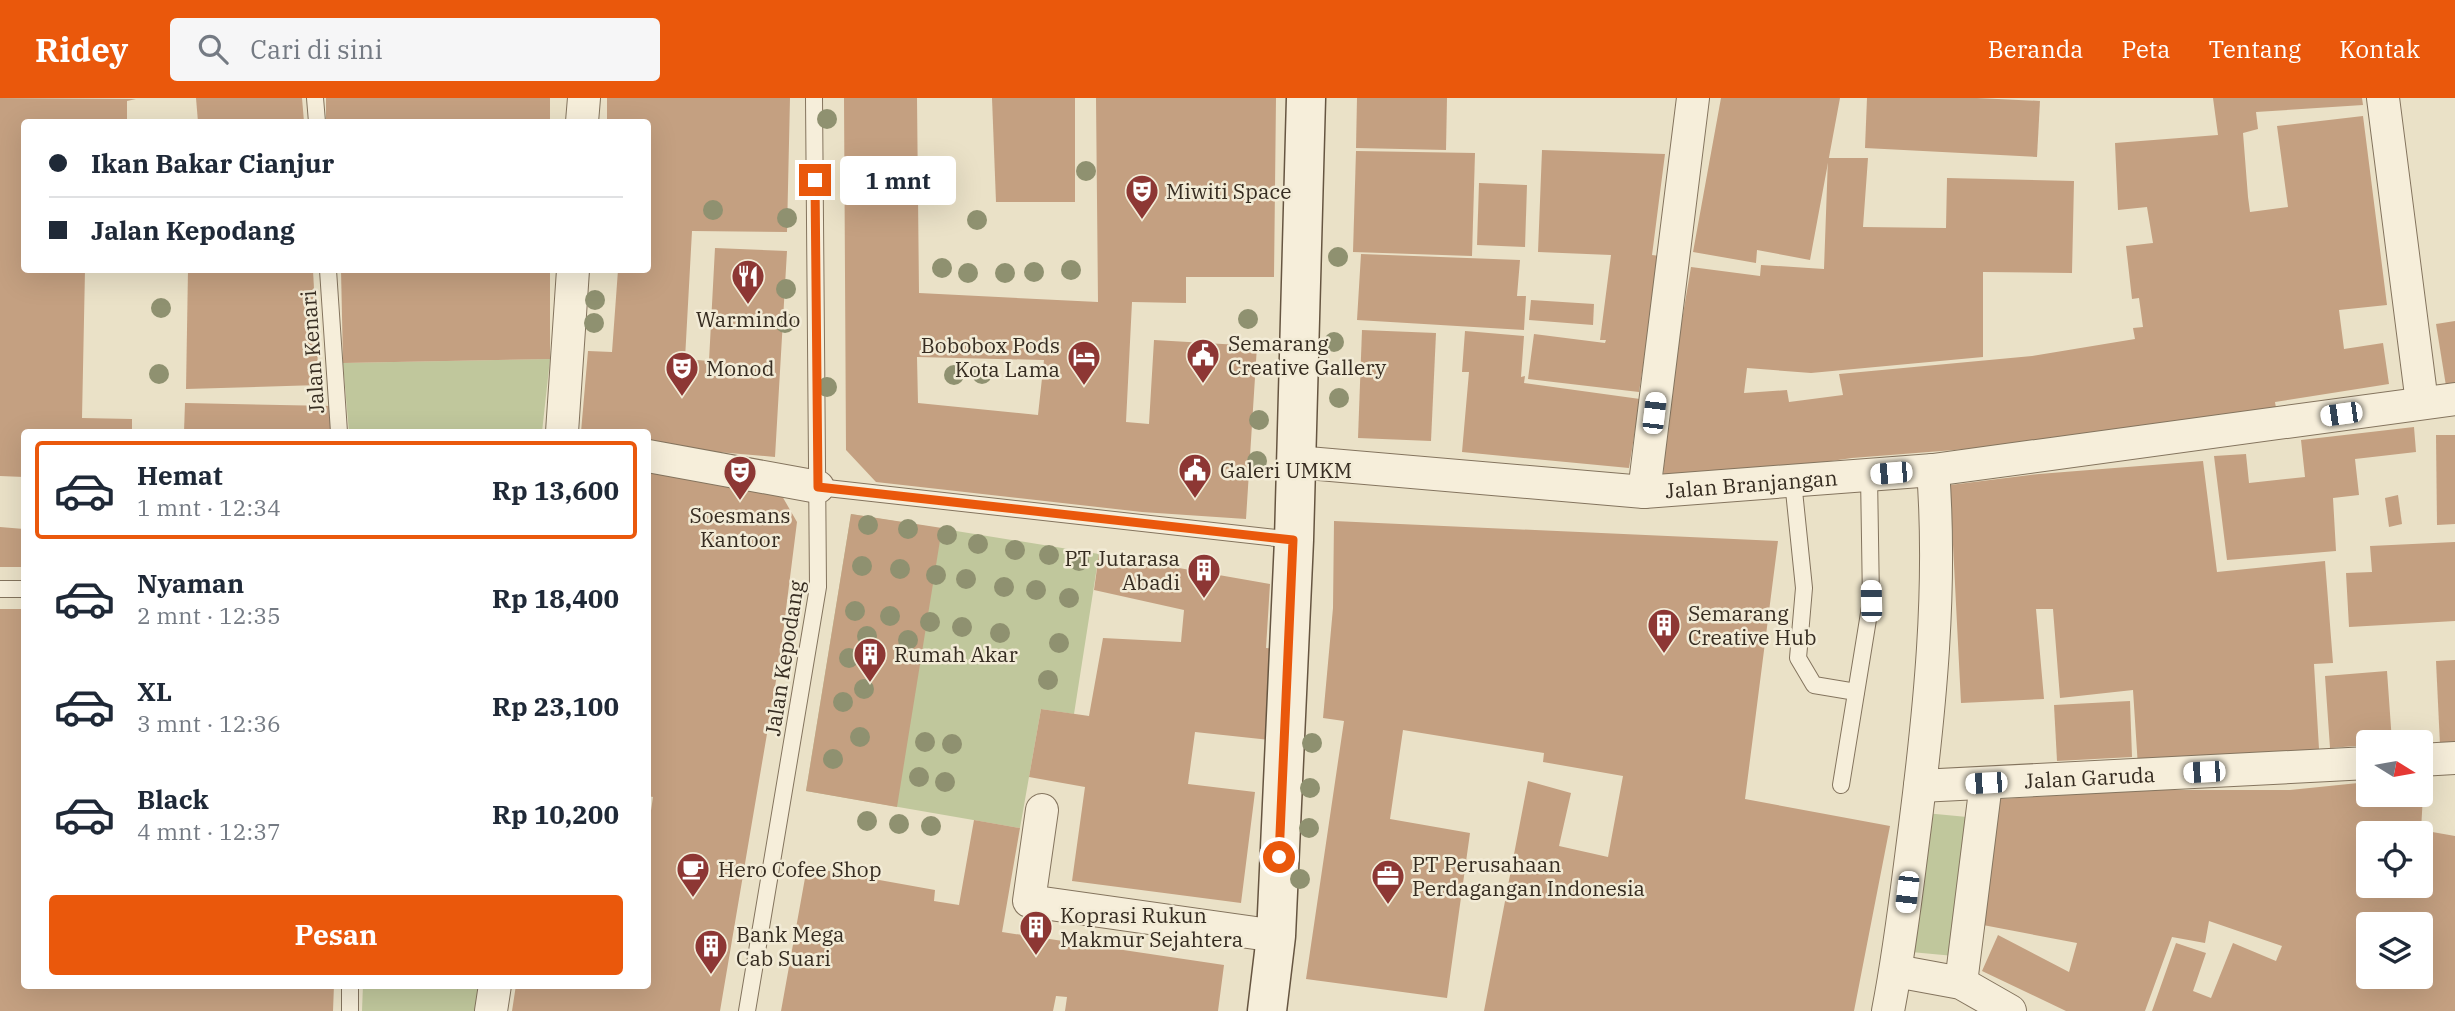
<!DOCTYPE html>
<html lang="id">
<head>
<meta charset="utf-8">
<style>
  body { margin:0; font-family:"IBM Plex Serif",serif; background:#f6f6f7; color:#1f2937; height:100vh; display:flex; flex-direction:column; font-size:26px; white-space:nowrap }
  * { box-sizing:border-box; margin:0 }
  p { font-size:23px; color:#747a83 }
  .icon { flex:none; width:38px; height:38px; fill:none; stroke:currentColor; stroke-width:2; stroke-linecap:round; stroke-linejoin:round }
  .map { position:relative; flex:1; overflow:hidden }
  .side { position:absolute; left:21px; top:331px; width:630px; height:560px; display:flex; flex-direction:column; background:#fff; border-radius:7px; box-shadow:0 7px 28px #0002 }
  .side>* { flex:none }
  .hud { position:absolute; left:21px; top:21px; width:630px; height:154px; border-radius:7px; box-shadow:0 7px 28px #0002; display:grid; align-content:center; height:154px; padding:0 28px; background:#fff }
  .needle { width:46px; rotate:101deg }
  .buttons { position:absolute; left:2356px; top:632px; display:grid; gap:14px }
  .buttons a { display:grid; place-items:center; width:77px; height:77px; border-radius:7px; background:#fff; box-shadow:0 7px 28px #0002; font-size:35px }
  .end { position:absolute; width:32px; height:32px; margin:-16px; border:9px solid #ea580c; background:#fff; box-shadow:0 0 0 4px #fff }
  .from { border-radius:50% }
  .bubble { position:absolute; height:49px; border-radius:7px; background:#fff; box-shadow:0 7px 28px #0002; font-size:23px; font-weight:800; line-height:49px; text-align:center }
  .car { position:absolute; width:21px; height:42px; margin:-21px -10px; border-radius:9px; box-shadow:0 0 5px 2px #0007; background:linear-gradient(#fff 24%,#345 0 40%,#fff 0 76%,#345 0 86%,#fff 0) }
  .hud b { display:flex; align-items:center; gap:24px; height:66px; font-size:26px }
  .hud b+b { border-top:2px solid #e0e1e3 }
  .hud i { width:18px; height:18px; background:#1f2937 }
  ul { padding:12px 0 0; list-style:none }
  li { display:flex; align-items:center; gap:21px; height:98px; margin:0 14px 10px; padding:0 14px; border:4px solid transparent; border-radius:7px }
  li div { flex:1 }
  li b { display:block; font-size:26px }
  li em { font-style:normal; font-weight:800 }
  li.current { border-color:#ea580c }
  li>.icon { width:63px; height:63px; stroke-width:1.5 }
  .action { display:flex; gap:14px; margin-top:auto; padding:14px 28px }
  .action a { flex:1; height:80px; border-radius:7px; background:#ea580c; color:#fff; font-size:28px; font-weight:800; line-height:80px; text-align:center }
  header { display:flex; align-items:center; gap:42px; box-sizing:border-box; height:98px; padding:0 35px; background:#ea580c; color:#fff }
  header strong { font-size:33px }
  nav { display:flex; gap:38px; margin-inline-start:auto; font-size:24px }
  .search { width:490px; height:63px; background:#f6f6f7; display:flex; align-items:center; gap:18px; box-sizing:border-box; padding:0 24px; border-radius:7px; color:#747a83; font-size:26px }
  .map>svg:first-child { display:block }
</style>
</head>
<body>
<header>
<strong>Ridey</strong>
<div class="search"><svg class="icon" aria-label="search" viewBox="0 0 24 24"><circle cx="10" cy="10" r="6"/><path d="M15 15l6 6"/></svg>Cari di sini</div>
<nav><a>Beranda</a><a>Peta</a><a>Tentang</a><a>Kontak</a></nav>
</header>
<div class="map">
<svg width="2455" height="913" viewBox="0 0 2455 913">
  <rect width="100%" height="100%" fill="#eae1c7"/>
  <!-- green -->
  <g fill="#c0c79c">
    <polygon points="550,261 542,334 349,334 343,265"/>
    <polygon points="851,416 1099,456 1074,616 1041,611 1020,730 806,693"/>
    <polygon points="1925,715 1978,720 1965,859 1911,854"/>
    <polygon points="363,887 481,887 478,913 362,913"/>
  </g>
  <!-- building -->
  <g fill="#c4a081" fill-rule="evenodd">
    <polygon points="0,0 136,1 127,3 127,24 24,24 24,172 85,172 82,320 132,321 132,334 24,334 24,379 0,378"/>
    <polygon points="196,0 302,0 304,24 198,24"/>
    <rect x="326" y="0" width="224" height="23"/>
    <polygon points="607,0 790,0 787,134 692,133 685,261 709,263 715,150 787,153 775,359 648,348 648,334 581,334 588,253 612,254 618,172 648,172 648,24 607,24"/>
    <path d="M844,0H917L919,195L1098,204L1096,0H1276L1274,179H1186V205L1132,204L1126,324L1149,326L1154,242L1257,248L1246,421L1142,414L876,384L846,352ZM917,259L1044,262L1038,317L918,305Z"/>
    <polygon points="992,0 1075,0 1075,104 996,104"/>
    <polygon points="1357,0 1447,0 1446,52 1356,50"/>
    <polygon points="1721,0 1840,0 1810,162 1757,152 1756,165 1693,154"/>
    <polygon points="1867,0 1977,0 2040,3 2037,59 1865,50"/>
    <polygon points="2213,0 2362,0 2363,7 2256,14 2258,31 2243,35 2248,99 2250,114 2288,109 2277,28 2363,18 2387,207 2339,212 2344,251 2383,245 2389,286 2275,304 2276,310 2043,345 1852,360 1796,368 1663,379 1671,287 1691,169 1760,178 1761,167 1824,171 1828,60 1868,60 1863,129 1946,130 1947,80 2074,83 2072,175 1983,174 1983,259 1811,275 1747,270 1744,295 1787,292 1789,304 1843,297 1839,276 2032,258 2135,241 2133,230 2143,229 2139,200 2132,201 2126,148 2153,145 2147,109 2118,112 2115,45 2218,37"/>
    <polygon points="1542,52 1665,56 1652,157 1660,158 1639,294 1528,281 1534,236 1605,245 1606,242 1600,242 1611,157 1538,154"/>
    <polygon points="1356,53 1475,55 1472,158 1353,154"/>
    <polygon points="1479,85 1527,87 1525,149 1477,147"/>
    <polygon points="1361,156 1520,162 1517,198 1526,198 1524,232 1357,222"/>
    <polygon points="188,172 313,172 319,287 186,291"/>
    <polygon points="341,172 550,172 550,261 343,265"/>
    <polygon points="1531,202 1594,206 1593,227 1529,222"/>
    <polygon points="2455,223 2455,286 2446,288 2436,226"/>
    <polygon points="1362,232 1436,235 1431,343 1358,340"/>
    <polygon points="1465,233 1524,238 1521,279 1525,278 1524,285 1640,301 1629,370 1462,354 1469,274 1462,274"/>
    <polygon points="185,305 333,308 333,334 184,334"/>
    <polygon points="2414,329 2416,354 2355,361 2359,397 2333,400 2336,453 2227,462 2214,358 2246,356 2249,385 2305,379 2301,342"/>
    <polygon points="2436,337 2455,337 2455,426 2437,427"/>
    <polygon points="2203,363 2217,474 2325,463 2333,565 2314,566 2319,651 2138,669 2133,592 2060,600 2053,511 2036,511 2044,601 1961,605 1950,387 2039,376"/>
    <polygon points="648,366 774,384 797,424 780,559 720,913 512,913 516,887 648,887 648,733 653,699 648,698"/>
    <polygon points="2398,397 2402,426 2389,429 2385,400"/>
    <polygon points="851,416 942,430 897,709 806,693"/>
    <polygon points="1334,423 1778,443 1745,701 1890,728 1854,913 1484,913 1528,683 1571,695 1559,748 1608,759 1623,678 1543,664 1544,655 1403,632 1390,721 1470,735 1447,900 1306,881 1344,623 1323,620 1333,510"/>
    <polygon points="0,429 24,431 24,469 0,469"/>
    <polygon points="2455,444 2455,523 2349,529 2346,475 2372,474 2370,448"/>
    <polygon points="1099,456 1270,486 1266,550 1276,551 1270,642 1195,634 1188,686 1255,694 1241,805 1072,783 1085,689 1029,679 1041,611 1089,618 1103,540 1181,544 1184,512 1094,492"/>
    <polygon points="0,511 24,511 24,887 334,887 333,913 0,913"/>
    <polygon points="2455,562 2455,646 2440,647 2436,563"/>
    <polygon points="2387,573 2392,644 2368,644 2368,647 2330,650 2325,578"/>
    <polygon points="2130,603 2132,659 2057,663 2054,607"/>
    <path d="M2420,680H2424L2421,732L2455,738V913H2152L2176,845L2206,855L2193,893L2211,900L2233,845L2276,863L2282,848L2209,823L2205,845L2172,839L2145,913H2066L1982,873L1998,837L2069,874L2077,845L1983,827L1999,701L2148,692H2290L2368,684V696H2420ZM2368,735H2420V788H2368ZM2368,826H2420V878H2368Z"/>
    <polygon points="974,722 1020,730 1002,834 1224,867 1218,913 1065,913 1067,899 1056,898 1053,913 781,913 807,769 935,792 934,803 959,807"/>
  </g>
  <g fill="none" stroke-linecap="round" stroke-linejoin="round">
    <defs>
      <g id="service">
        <polyline points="315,0 317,24"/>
        <polyline points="328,172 339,334"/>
        <polyline points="1793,383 1804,490 1798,560 1814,587 1856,594"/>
        <polyline points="818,389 1294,442"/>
        <polyline points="0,491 24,491"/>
        <polyline points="1841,687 1871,503 1869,377"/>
        <polyline points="350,913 350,887"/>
        <polyline points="747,913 818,489 814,0"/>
      </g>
      <g id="minor">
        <polyline points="2383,0 2422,305"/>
        <polyline points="582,24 584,0"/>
        <polyline points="562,334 573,172"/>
        <polyline points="648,358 818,389"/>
        <path id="s1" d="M1296,364L1644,394L1933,372L2455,301"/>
        <polyline points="1644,394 1693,0"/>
        <polyline points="2420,662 2455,660"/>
        <path id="s2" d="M1920,688L2368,665"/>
        <polyline points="1042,712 1029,803 1276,838"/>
        <polyline points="1896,873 1961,885 2010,913"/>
        <polyline points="1961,885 1986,685"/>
        <polyline points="491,913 495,887"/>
        <path d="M1888,913C1900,852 1907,790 1915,728C1930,610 1942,491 1933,372"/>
      </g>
      <polyline id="secondary" points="1267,913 1276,838 1294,442 1306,0"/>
    </defs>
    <!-- service casing -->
    <use href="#service" stroke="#84745e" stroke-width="18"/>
    <!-- minor casing -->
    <use href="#minor" stroke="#84745e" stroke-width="34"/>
    <!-- secondary casing -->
    <use href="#secondary" stroke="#665541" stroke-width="41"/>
    <!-- service -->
    <use href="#service" stroke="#f6eeda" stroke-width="16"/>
    <!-- minor -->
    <use href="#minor" stroke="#f6eeda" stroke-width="32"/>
    <!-- secondary -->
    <use href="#secondary" stroke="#f6eeda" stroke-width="38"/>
  </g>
  <!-- trees -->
  <g fill="#8f9170">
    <circle cx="827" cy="21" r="10"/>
    <circle cx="1086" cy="73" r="10"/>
    <circle cx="713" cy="112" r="10"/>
    <circle cx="787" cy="120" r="10"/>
    <circle cx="977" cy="122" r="10"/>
    <circle cx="1338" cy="159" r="10"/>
    <circle cx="942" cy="170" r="10"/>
    <circle cx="1071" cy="172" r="10"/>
    <circle cx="1034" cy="174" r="10"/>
    <circle cx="968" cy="175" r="10"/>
    <circle cx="1005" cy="175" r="10"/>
    <circle cx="786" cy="191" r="10"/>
    <circle cx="595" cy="202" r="10"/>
    <circle cx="161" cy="210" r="10"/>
    <circle cx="1248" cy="221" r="10"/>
    <circle cx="594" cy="225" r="10"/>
    <circle cx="785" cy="225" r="10"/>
    <circle cx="1334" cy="244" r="10"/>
    <circle cx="159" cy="276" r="10"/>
    <circle cx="982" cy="276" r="10"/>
    <circle cx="954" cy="277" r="10"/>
    <circle cx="827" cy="289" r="10"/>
    <circle cx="1339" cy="300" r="10"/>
    <circle cx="1259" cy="322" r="10"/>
    <circle cx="1257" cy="363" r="10"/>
    <circle cx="868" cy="427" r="10"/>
    <circle cx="908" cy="431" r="10"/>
    <circle cx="947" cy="437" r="10"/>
    <circle cx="978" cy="446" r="10"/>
    <circle cx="1015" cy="452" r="10"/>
    <circle cx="1049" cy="457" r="10"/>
    <circle cx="1079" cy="463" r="10"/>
    <circle cx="862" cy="468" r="10"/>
    <circle cx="900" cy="471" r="10"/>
    <circle cx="936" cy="477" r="10"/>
    <circle cx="966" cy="481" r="10"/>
    <circle cx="1004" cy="489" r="10"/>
    <circle cx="1036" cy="492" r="10"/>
    <circle cx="1069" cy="500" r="10"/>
    <circle cx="855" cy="513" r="10"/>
    <circle cx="890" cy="518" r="10"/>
    <circle cx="930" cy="524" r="10"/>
    <circle cx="962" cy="529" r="10"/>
    <circle cx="1000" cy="535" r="10"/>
    <circle cx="867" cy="538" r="10"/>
    <circle cx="908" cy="542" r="10"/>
    <circle cx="1059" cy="545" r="10"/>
    <circle cx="849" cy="560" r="10"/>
    <circle cx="1048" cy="582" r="10"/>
    <circle cx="864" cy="591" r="10"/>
    <circle cx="843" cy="604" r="10"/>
    <circle cx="860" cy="639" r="10"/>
    <circle cx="925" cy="644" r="10"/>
    <circle cx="1312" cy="645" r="10"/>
    <circle cx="952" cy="646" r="10"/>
    <circle cx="833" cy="661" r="10"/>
    <circle cx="919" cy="679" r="10"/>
    <circle cx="945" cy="684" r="10"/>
    <circle cx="1310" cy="690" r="10"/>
    <circle cx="867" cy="723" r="10"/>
    <circle cx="899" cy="726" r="10"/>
    <circle cx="931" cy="728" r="10"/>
    <circle cx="1309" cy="730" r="10"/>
    <circle cx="1300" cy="781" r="10"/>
  </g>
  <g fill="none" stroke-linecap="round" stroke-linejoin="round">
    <!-- route -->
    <polyline stroke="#ea580c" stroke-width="9" points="815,82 818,389 1293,442 1279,759"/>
  </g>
  <!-- icons -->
  <defs>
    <symbol id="theatre-pin" viewBox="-11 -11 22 30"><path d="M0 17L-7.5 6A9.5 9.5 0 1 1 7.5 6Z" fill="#8d3734" stroke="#f2ebd6"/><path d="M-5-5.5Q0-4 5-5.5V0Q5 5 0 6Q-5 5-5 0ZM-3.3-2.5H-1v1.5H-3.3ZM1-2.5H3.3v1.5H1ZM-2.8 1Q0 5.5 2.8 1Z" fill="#fff"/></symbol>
    <symbol id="restaurant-pin" viewBox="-11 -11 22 30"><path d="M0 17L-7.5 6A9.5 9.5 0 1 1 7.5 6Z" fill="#8d3734" stroke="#f2ebd6"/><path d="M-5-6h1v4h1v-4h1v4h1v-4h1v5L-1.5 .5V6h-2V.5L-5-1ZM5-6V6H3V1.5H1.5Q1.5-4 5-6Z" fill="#fff"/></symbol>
    <symbol id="civic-pin" viewBox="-11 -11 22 30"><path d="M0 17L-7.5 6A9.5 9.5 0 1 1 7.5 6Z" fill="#8d3734" stroke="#f2ebd6"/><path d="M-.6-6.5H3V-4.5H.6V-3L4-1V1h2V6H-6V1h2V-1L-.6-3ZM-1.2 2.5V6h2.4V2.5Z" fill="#fff"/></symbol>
    <symbol id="hotel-pin" viewBox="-11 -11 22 30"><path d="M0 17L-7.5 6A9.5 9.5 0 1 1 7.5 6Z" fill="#8d3734" stroke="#f2ebd6"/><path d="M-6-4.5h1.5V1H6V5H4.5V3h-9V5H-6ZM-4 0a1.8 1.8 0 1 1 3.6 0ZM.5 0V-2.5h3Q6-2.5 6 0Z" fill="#fff"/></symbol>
    <symbol id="building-pin" viewBox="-11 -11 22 30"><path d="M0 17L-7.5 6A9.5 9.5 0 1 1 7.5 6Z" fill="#8d3734" stroke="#f2ebd6"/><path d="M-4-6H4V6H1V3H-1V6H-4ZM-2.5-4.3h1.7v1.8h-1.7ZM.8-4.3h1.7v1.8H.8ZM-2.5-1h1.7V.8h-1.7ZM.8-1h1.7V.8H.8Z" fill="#fff"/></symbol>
    <symbol id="cafe-pin" viewBox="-11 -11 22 30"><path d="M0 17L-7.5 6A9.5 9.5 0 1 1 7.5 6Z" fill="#8d3734" stroke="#f2ebd6"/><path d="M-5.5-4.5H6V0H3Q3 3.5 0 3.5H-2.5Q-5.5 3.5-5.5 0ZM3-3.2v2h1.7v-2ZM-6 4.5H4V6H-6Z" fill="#fff"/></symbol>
    <symbol id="office-pin" viewBox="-11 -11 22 30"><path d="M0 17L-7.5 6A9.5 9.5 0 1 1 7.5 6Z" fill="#8d3734" stroke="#f2ebd6"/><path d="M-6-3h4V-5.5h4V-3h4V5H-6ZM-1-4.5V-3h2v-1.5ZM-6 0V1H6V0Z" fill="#fff"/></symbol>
  </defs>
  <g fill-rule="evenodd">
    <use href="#theatre-pin" x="1123" y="74" width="38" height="52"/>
    <use href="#restaurant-pin" x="729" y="159" width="38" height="52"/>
    <use href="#civic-pin" x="1184" y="238" width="38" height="52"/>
    <use href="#hotel-pin" x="1065" y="240" width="38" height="52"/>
    <use href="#theatre-pin" x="663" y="251" width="38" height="52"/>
    <use href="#civic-pin" x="1176" y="353" width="38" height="52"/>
    <use href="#theatre-pin" x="721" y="355" width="38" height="52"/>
    <use href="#building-pin" x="1185" y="453" width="38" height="52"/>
    <use href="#building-pin" x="1645" y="508" width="38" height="52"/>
    <use href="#building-pin" x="851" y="537" width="38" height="52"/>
    <use href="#cafe-pin" x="674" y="752" width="38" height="52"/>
    <use href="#office-pin" x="1369" y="759" width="38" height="52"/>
    <use href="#building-pin" x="1017" y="810" width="38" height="52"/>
    <use href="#building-pin" x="692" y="829" width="38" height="52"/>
  </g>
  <g text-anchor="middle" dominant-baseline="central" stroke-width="5" stroke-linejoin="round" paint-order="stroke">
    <!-- poi labels -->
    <g font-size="21" fill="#362c21" stroke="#f2ebd6" text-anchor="start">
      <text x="1166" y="93">Miwiti Space</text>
      <text x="748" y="221" text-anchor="middle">Warmindo</text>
      <text x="1228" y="245">Semarang<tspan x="1228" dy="24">Creative Gallery</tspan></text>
      <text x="1060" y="247" text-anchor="end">Bobobox Pods<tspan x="1060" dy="24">Kota Lama</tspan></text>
      <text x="706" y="270">Monod</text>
      <text x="1220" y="372">Galeri UMKM</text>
      <text x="740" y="417" text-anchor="middle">Soesmans<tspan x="740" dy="24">Kantoor</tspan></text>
      <text x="1180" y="460" text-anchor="end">PT Jutarasa<tspan x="1180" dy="24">Abadi</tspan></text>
      <text x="1688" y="515">Semarang<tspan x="1688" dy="24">Creative Hub</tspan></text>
      <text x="894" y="556">Rumah Akar</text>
      <text x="1412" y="766">PT Perusahaan<tspan x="1412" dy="24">Perdagangan Indonesia</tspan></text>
      <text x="718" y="771">Hero Cofee Shop</text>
      <text x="1060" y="817">Koprasi Rukun<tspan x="1060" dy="24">Makmur Sejahtera</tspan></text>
      <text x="736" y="836">Bank Mega<tspan x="736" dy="24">Cab Suari</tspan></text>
    </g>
    <!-- street labels -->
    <g font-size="21" fill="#362c21" stroke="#f2ebd6">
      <text transform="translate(312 254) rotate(-94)">Jalan Kenari</text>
      <text stroke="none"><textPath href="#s1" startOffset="457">Jalan Branjangan</textPath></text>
      <text transform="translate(784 560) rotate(-81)">Jalan Kepodang</text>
      <text stroke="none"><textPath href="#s2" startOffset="170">Jalan Garuda</textPath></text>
    </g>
  </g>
</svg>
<div class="buttons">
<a><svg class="needle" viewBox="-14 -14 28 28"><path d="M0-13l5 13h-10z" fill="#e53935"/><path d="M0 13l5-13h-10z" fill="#747a83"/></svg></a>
<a><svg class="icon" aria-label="locate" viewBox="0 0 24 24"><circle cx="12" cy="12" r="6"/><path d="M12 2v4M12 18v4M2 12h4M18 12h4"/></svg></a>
<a><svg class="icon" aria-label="layers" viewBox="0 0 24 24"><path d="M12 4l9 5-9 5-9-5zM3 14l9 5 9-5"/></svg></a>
</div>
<i class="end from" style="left:1279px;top:759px"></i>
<i class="end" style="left:815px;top:82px"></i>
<div class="bubble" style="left:840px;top:58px;width:116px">1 mnt</div>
<i class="car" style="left:1654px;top:315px;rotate:7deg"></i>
<i class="car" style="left:2341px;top:316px;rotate:262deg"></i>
<i class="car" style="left:1891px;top:375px;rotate:265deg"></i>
<i class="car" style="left:1871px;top:503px;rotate:359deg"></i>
<i class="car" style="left:2204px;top:674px;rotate:267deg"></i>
<i class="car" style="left:1986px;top:685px;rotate:267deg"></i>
<i class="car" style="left:1907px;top:794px;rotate:187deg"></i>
<div class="hud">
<b><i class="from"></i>Ikan Bakar Cianjur</b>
<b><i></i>Jalan Kepodang</b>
</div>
<section class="side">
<ul>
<li class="current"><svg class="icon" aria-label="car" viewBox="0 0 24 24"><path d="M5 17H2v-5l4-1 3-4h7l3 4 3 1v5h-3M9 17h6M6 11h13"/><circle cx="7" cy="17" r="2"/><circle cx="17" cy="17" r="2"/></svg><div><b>Hemat</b><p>1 mnt · 12:34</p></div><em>Rp 13,600</em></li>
<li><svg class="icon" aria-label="car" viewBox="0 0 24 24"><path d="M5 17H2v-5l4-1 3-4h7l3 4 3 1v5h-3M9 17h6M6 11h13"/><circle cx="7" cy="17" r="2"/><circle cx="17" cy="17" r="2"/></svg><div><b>Nyaman</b><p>2 mnt · 12:35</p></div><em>Rp 18,400</em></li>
<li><svg class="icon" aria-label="car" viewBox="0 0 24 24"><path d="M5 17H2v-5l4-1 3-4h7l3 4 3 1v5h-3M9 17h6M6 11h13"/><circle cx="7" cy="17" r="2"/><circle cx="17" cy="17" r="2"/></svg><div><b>XL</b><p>3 mnt · 12:36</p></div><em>Rp 23,100</em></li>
<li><svg class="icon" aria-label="car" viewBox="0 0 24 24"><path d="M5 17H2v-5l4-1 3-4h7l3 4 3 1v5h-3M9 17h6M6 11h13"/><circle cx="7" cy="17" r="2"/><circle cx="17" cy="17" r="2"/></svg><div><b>Black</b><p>4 mnt · 12:37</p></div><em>Rp 10,200</em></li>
</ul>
<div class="action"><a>Pesan</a></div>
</section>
</div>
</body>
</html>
